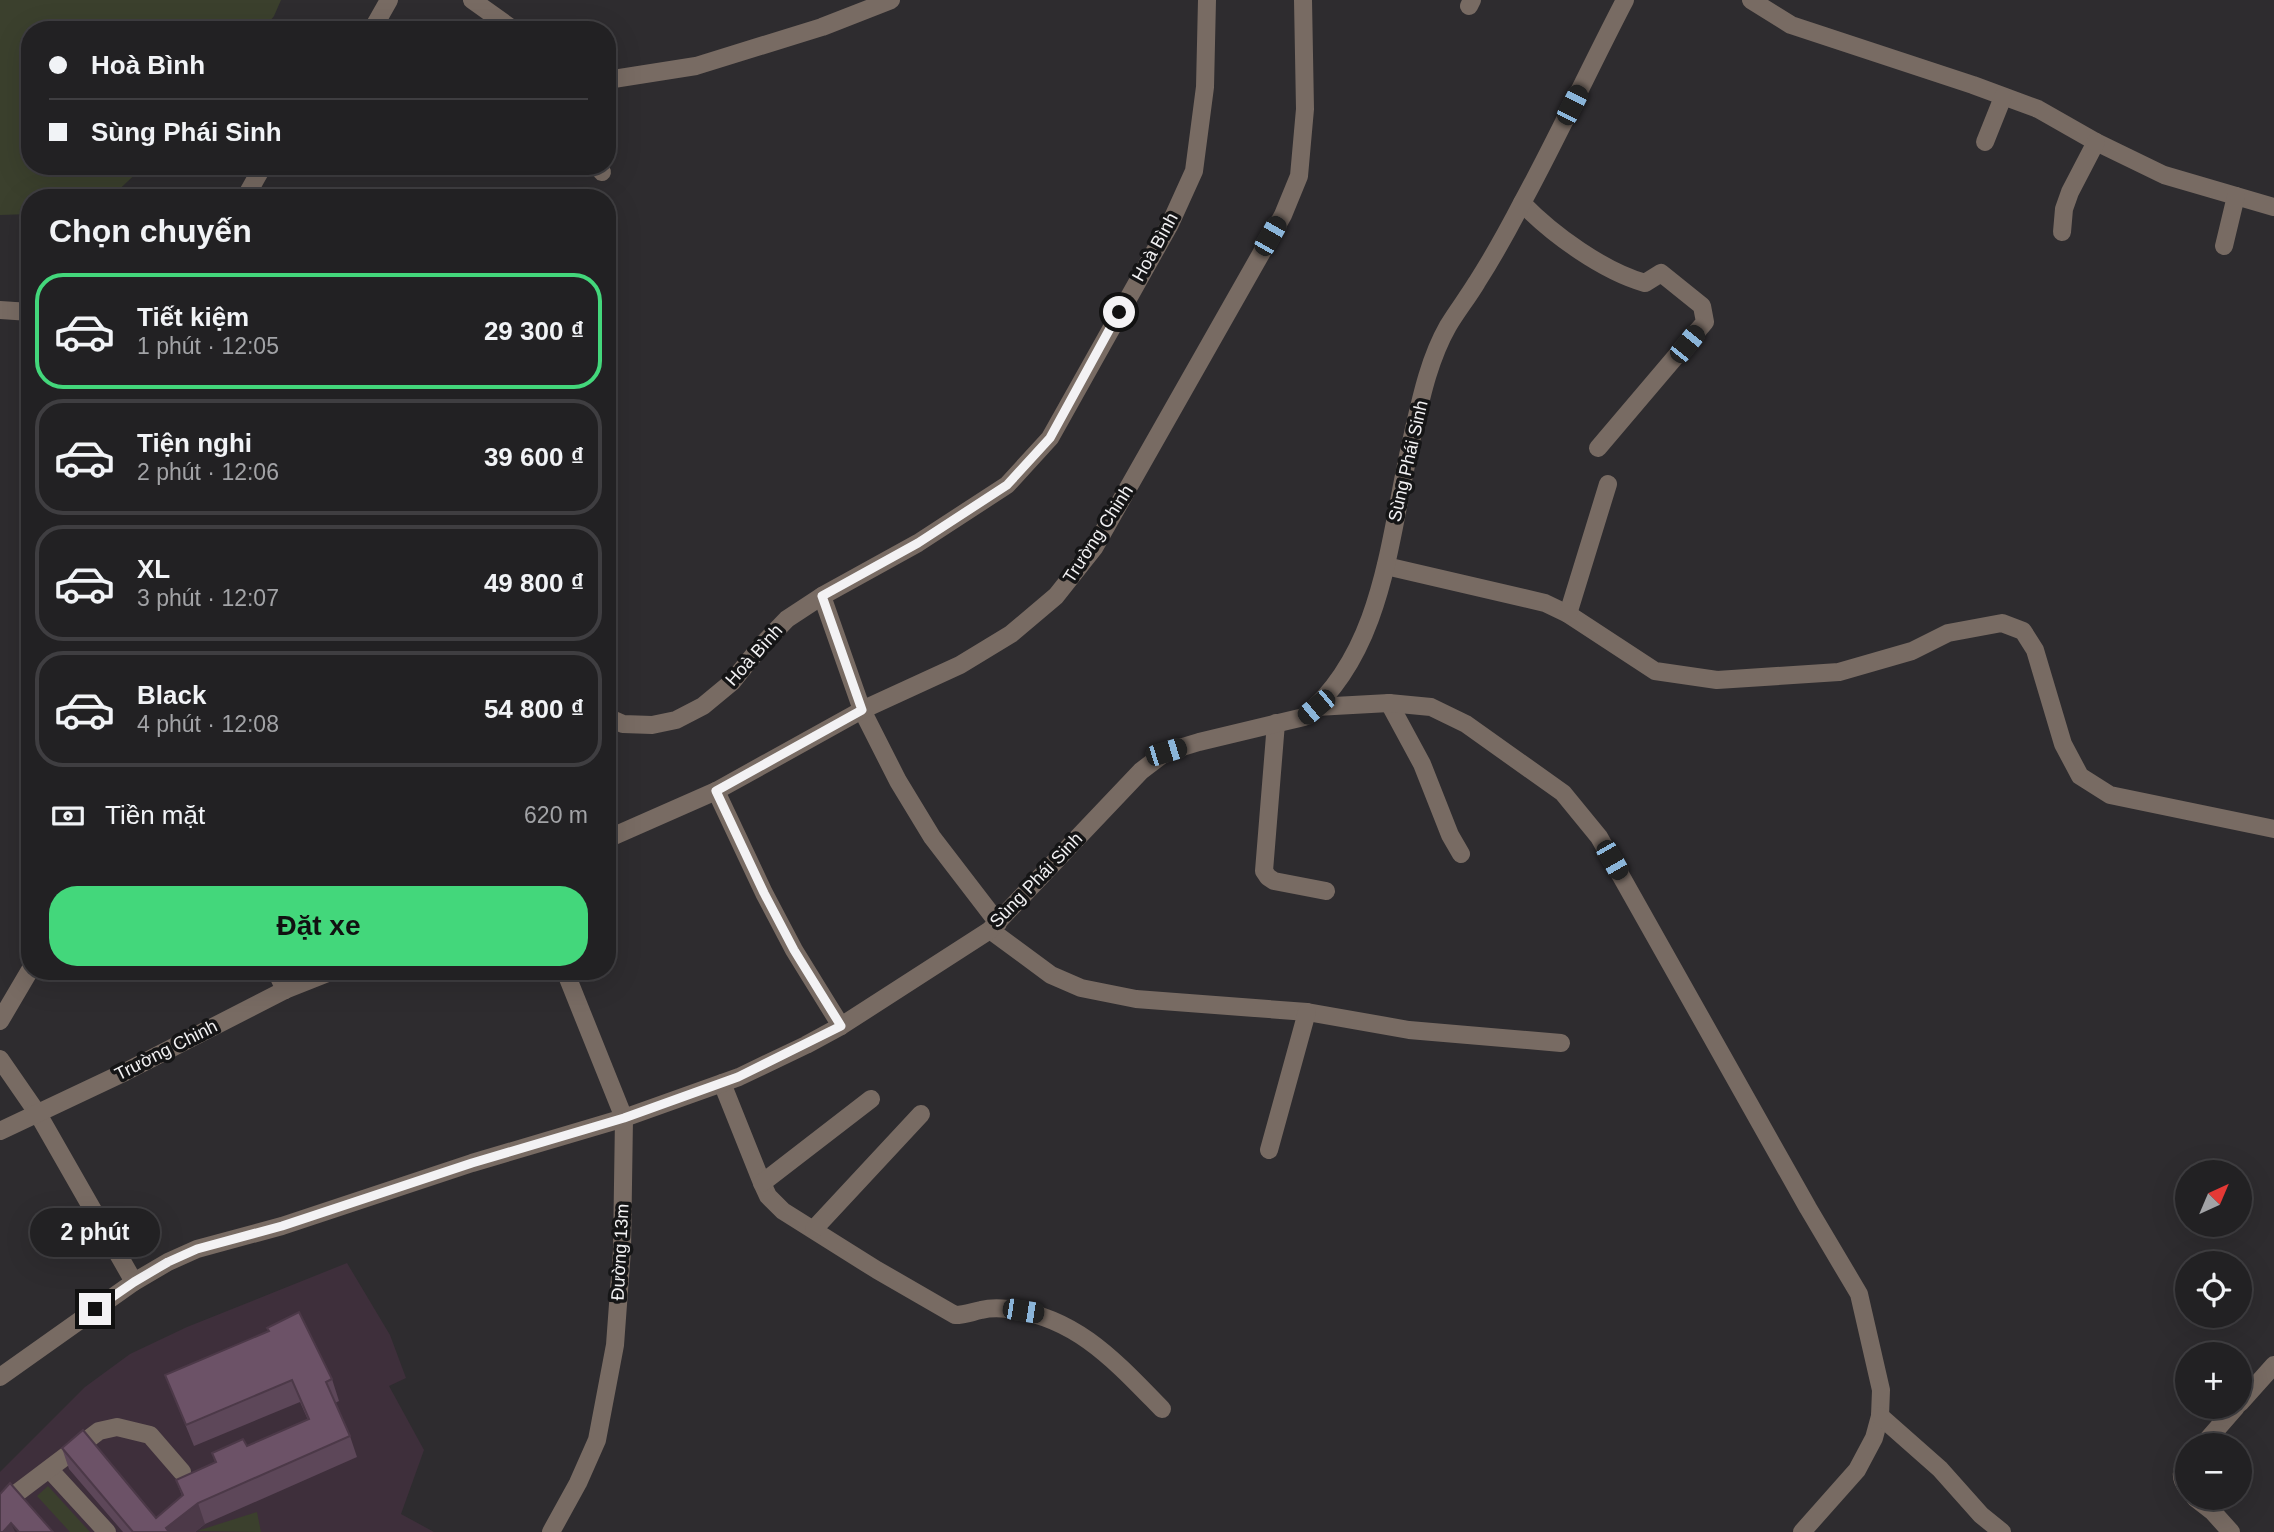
<!DOCTYPE html>
<html lang="vi">
<head>
<meta charset="utf-8">
<style>
  body { margin:0; font-family:Arial,sans-serif; background:#2a292b; color:#f1f3f6; height:100vh; display:flex; flex-direction:column; font-size:26px; white-space:nowrap }
  * { box-sizing:border-box; margin:0 }
  p { font-size:23px; color:#a2a3a6 }
  .icon { flex:none; width:38px; height:38px; fill:none; stroke:currentColor; stroke-width:2; stroke-linecap:round; stroke-linejoin:round }
  .map { position:relative; flex:1; overflow:hidden }
  .side { position:absolute; left:21px; top:189px; width:595px; height:791px; display:flex; flex-direction:column; background:#222123; border-radius:28px; box-shadow:0 7px 28px #0002,0 0 0 2px #3f3e41 }
  .side>* { flex:none }
  .guide { position:absolute; left:21px; top:21px; width:595px; height:154px; border-radius:28px; box-shadow:0 7px 28px #0002,0 0 0 2px #3f3e41; display:grid; align-content:center; height:154px; padding:0 28px; background:#222123 }
  .needle { width:46px; rotate:44deg }
  .fabs { position:absolute; left:2175px; top:1160px; display:grid; gap:14px }
  .fabs a { display:grid; place-items:center; width:77px; height:77px; border-radius:50%; background:#222123; box-shadow:0 7px 28px #0002,0 0 0 2px #3f3e41; font-size:35px }
  .end { position:absolute; width:32px; height:32px; margin:-16px; border:9px solid #f3f2f4; background:#111; box-shadow:0 0 0 4px #111 }
  .from { border-radius:50% }
  .bubble { position:absolute; height:49px; border-radius:24px; background:#222123; box-shadow:0 7px 28px #0002,0 0 0 2px #3f3e41; font-size:23px; font-weight:800; line-height:49px; text-align:center }
  .car { position:absolute; width:21px; height:42px; margin:-21px -10px; border-radius:9px; box-shadow:0 0 5px 2px #0007; background:linear-gradient(#222 24%,#8ab4d8 0 40%,#222 0 76%,#8ab4d8 0 86%,#222 0) }
  .guide b { display:flex; align-items:center; gap:24px; height:66px; font-size:26px }
  .guide b+b { border-top:2px solid #3f3e41 }
  .guide i { width:18px; height:18px; background:#f1f3f6 }
  ul { padding:0; list-style:none }
  li { display:flex; align-items:center; gap:21px; height:116px; margin:0 14px 10px; padding:0 14px; border:4px solid #3f3e41; border-radius:28px }
  li div { flex:1 }
  li b { display:block; font-size:26px }
  li em { font-style:normal; font-weight:800 }
  li.active { border-color:#43d77b }
  li>.icon { width:63px; height:63px; stroke-width:1.5 }
  h2 { padding:0 28px; font-size:32px; line-height:84px }
  .pay { display:flex; align-items:center; gap:18px; height:77px; padding:0 28px; font-size:26px }
  .pay p { margin-inline-start:auto }
  .primary-button { display:flex; gap:14px; margin-top:auto; padding:14px 28px }
  .primary-button a { flex:1; height:80px; border-radius:28px; background:#43d77b; color:#111; font-size:28px; font-weight:800; line-height:80px; text-align:center }
  .map>svg:first-child { display:block }
</style>
</head>
<body>
<div class="map">
<svg width="2274" height="1532" viewBox="0 0 2274 1532">
  <rect width="100%" height="100%" fill="#2e2c2f"/>
  <!-- education -->
  <polygon fill="#3e2f3b" points="347,1263 390,1335 406,1378 389,1386 424,1450 401,1514 434,1532 0,1532 0,1472 85,1387 130,1354 187,1327"/>
  <!-- green -->
  <g fill="#3b402d">
    <polygon points="0,0 281,0 274,16 263,30 30,30 30,166 144,166 110,198 30,198 30,214 0,215"/>
    <polygon points="48,1486 90,1532 70,1532 37,1496"/>
    <polygon points="257,1512 261,1532 197,1531"/>
  </g>
  <g fill="none" stroke-linecap="round" stroke-linejoin="round">
    <!-- minor -->
    <g stroke="#786b63" stroke-width="18">
      <polyline points="472,0 514,30"/>
      <polyline points="1751,0 1791,25 1973,85 2038,109 2096,142 2164,175 2274,207"/>
      <polyline points="1469,6 1472,0"/>
      <polyline points="372,30 389,0"/>
      <polyline points="607,80 696,66 822,27 891,0"/>
      <polyline points="1985,142 2003,97"/>
      <polyline points="598,166 602,172"/>
      <polyline points="245,198 263,166"/>
      <path d="M1522,203C1553,235 1603,271 1645,283L1661,273L1702,306L1705,322L1598,448"/>
      <polyline points="2062,232 2064,209 2070,192 2096,142"/>
      <polyline points="2224,246 2236,196"/>
      <polyline points="0,310 30,312"/>
      <polyline points="1386,566 1545,603 1568,614 1655,671 1717,680 1839,672 1912,651 1948,633 2002,623 2023,631 2035,650 2063,744 2080,776 2110,795 2274,829"/>
      <polyline points="822,596 862,710 898,781 932,837 998,923"/>
      <polyline points="1568,614 1608,484"/>
      <polyline points="1389,703 1422,764 1450,835 1461,854"/>
      <polyline points="1316,707 1389,703 1431,707 1466,724 1563,793 1599,837 1808,1208 1859,1294 1881,1390 1880,1416 1874,1438 1857,1470 1802,1532"/>
      <polyline points="607,717 623,724 652,725 676,720 703,706 732,682 761,646 787,619 822,596 918,543 1007,485 1050,438 1170,224 1194,171 1205,87 1207,0"/>
      <polyline points="1276,723 1264,871 1268,877 1274,881 1326,891"/>
      <polyline points="716,791 764,893 794,950 841,1026"/>
      <polyline points="607,839 716,791 862,710 960,665 1011,634 1056,596 1094,548 1283,215 1299,176 1305,109 1303,0"/>
      <polyline points="990,930 1051,975 1081,988 1136,999 1307,1012 1409,1030 1561,1043"/>
      <polyline points="276,971 285,990"/>
      <polyline points="0,1021 30,970"/>
      <polyline points="0,1059 38,1114 134,1282"/>
      <path d="M722,1083L762,1183L768,1196L783,1211L877,1270L955,1315C966,1315 971,1312 981,1310C989,1308 1000,1308 1008,1309C1076,1316 1117,1363 1162,1409"/>
      <polyline points="0,1131 125,1072 285,990 333,971"/>
      <polyline points="1269,1150 1307,1012"/>
      <polyline points="762,1183 871,1099"/>
      <polyline points="814,1229 921,1114"/>
      <path d="M0,1377L134,1282L168,1262L197,1249L282,1226L472,1163L624,1118L739,1077L806,1045L841,1026L990,930L1141,771L1166,752L1199,742L1304,717C1384,651 1389,537 1411,442C1420,403 1428,361 1448,326C1457,311 1468,297 1477,282C1493,257 1508,230 1522,203C1558,137 1590,67 1625,0"/>
      <polyline points="2240,1403 2274,1365"/>
      <polyline points="1880,1416 1940,1469 1981,1515 2002,1532"/>
      <polyline points="2202,1446 2236,1407"/>
      <path d="M2188,1461C2179,1471 2180,1479 2188,1489"/>
      <polyline points="50,1470 107,1532"/>
      <polyline points="2195,1498 2213,1512 2231,1532"/>
      <polyline points="0,1510 13,1496 99,1431 117,1427 150,1435 182,1472"/>
      <polyline points="551,1532 578,1483 597,1440 615,1345 622,1250 624,1118 565,971"/>
    </g>
  </g>
  <!-- wall -->
  <polygon fill="#5d4759" points="165,1375 332,1379 339,1401 335,1403 350,1436 357,1457 205,1524 195,1532 123,1532 69,1469 62,1448 156,1518 182,1496 176,1480 215,1462 212,1453 247,1446 308,1420 300,1402 194,1446"/>
  <!-- shaded-wall -->
  <g fill="#4c3948">
    <polygon points="198,1503 205,1524 195,1532 167,1532 166,1528"/>
    <polygon points="11,1523 15,1532 3,1532"/>
  </g>
  <!-- building -->
  <g fill="#6c5267" stroke="#4c3948" stroke-width="2">
    <polygon points="299,1312 332,1379 326,1382 350,1436 198,1503 166,1528 169,1532 133,1532 62,1448 83,1430 156,1518 183,1495 176,1480 216,1462 212,1453 243,1439 247,1446 309,1419 292,1380 186,1425 165,1375 269,1331 267,1328"/>
    <polygon points="10,1483 53,1532 19,1532 11,1523 3,1532 0,1532 0,1494"/>
  </g>
  <g fill="none" stroke-linecap="round" stroke-linejoin="round">
    <!-- route -->
    <polyline stroke="#f3f2f4" stroke-width="9" points="95,1309 134,1282 168,1262 197,1249 282,1226 472,1163 624,1118 738,1077 841,1026 794,950 764,893 716,791 862,710 822,596 918,543 1007,485 1050,438 1119,312"/>
  </g>
  <g text-anchor="middle" dominant-baseline="central" stroke-width="7" stroke-linejoin="round" paint-order="stroke">
    <!-- street labels -->
    <g font-size="18" fill="#f3f2f4" stroke="#151516">
      <text transform="translate(1155 247) rotate(-61)">Hoà Bình</text>
      <text transform="translate(1408 461) rotate(-77)">Sùng Phái Sinh</text>
      <text transform="translate(1098 534) rotate(-57)">Trường Chinh</text>
      <text transform="translate(754 655) rotate(-48)">Hoà Bình</text>
      <text transform="translate(1036 880) rotate(-46)">Sùng Phái Sinh</text>
      <text transform="translate(166 1050) rotate(-27)">Trường Chinh</text>
      <text transform="translate(620 1252) rotate(-87)">Đường 13m</text>
    </g>
  </g>
</svg>
<div class="fabs">
<a><svg class="needle" viewBox="-14 -14 28 28"><path d="M0-13l5 13h-10z" fill="#e53935"/><path d="M0 13l5-13h-10z" fill="#a2a3a6"/></svg></a>
<a><svg class="icon" aria-label="locate" viewBox="0 0 24 24"><circle cx="12" cy="12" r="6"/><path d="M12 2v4M12 18v4M2 12h4M18 12h4"/></svg></a>
<a>+</a>
<a>−</a>
</div>
<i class="end from" style="left:1119px;top:312px"></i>
<i class="end" style="left:95px;top:1309px"></i>
<div class="bubble" style="left:30px;top:1208px;width:130px">2 phút</div>
<i class="car" style="left:1572px;top:105px;rotate:27deg"></i>
<i class="car" style="left:1270px;top:236px;rotate:30deg"></i>
<i class="car" style="left:1687px;top:344px;rotate:39deg"></i>
<i class="car" style="left:1316px;top:707px;rotate:230deg"></i>
<i class="car" style="left:1166px;top:752px;rotate:73deg"></i>
<i class="car" style="left:1612px;top:860px;rotate:150deg"></i>
<i class="car" style="left:1023px;top:1311px;rotate:99deg"></i>
<div class="guide">
<b><i class="from"></i>Hoà Bình</b>
<b><i></i>Sùng Phái Sinh</b>
</div>
<section class="side">
<h2>Chọn chuyến</h2>
<ul>
<li class="active"><svg class="icon" aria-label="car" viewBox="0 0 24 24"><path d="M5 17H2v-5l4-1 3-4h7l3 4 3 1v5h-3M9 17h6M6 11h13"/><circle cx="7" cy="17" r="2"/><circle cx="17" cy="17" r="2"/></svg><div><b>Tiết kiệm</b><p>1 phút · 12:05</p></div><em>29 300 ₫</em></li>
<li><svg class="icon" aria-label="car" viewBox="0 0 24 24"><path d="M5 17H2v-5l4-1 3-4h7l3 4 3 1v5h-3M9 17h6M6 11h13"/><circle cx="7" cy="17" r="2"/><circle cx="17" cy="17" r="2"/></svg><div><b>Tiện nghi</b><p>2 phút · 12:06</p></div><em>39 600 ₫</em></li>
<li><svg class="icon" aria-label="car" viewBox="0 0 24 24"><path d="M5 17H2v-5l4-1 3-4h7l3 4 3 1v5h-3M9 17h6M6 11h13"/><circle cx="7" cy="17" r="2"/><circle cx="17" cy="17" r="2"/></svg><div><b>XL</b><p>3 phút · 12:07</p></div><em>49 800 ₫</em></li>
<li><svg class="icon" aria-label="car" viewBox="0 0 24 24"><path d="M5 17H2v-5l4-1 3-4h7l3 4 3 1v5h-3M9 17h6M6 11h13"/><circle cx="7" cy="17" r="2"/><circle cx="17" cy="17" r="2"/></svg><div><b>Black</b><p>4 phút · 12:08</p></div><em>54 800 ₫</em></li>
</ul>
<div class="pay"><svg class="icon" aria-label="cash" viewBox="0 0 24 24"><path d="M3 7h18v10H3z"/><circle cx="12" cy="12" r="2"/></svg>Tiền mặt<p>620 m</p></div>
<div class="primary-button"><a>Đặt xe</a></div>
</section>
</div>
</body>
</html>
